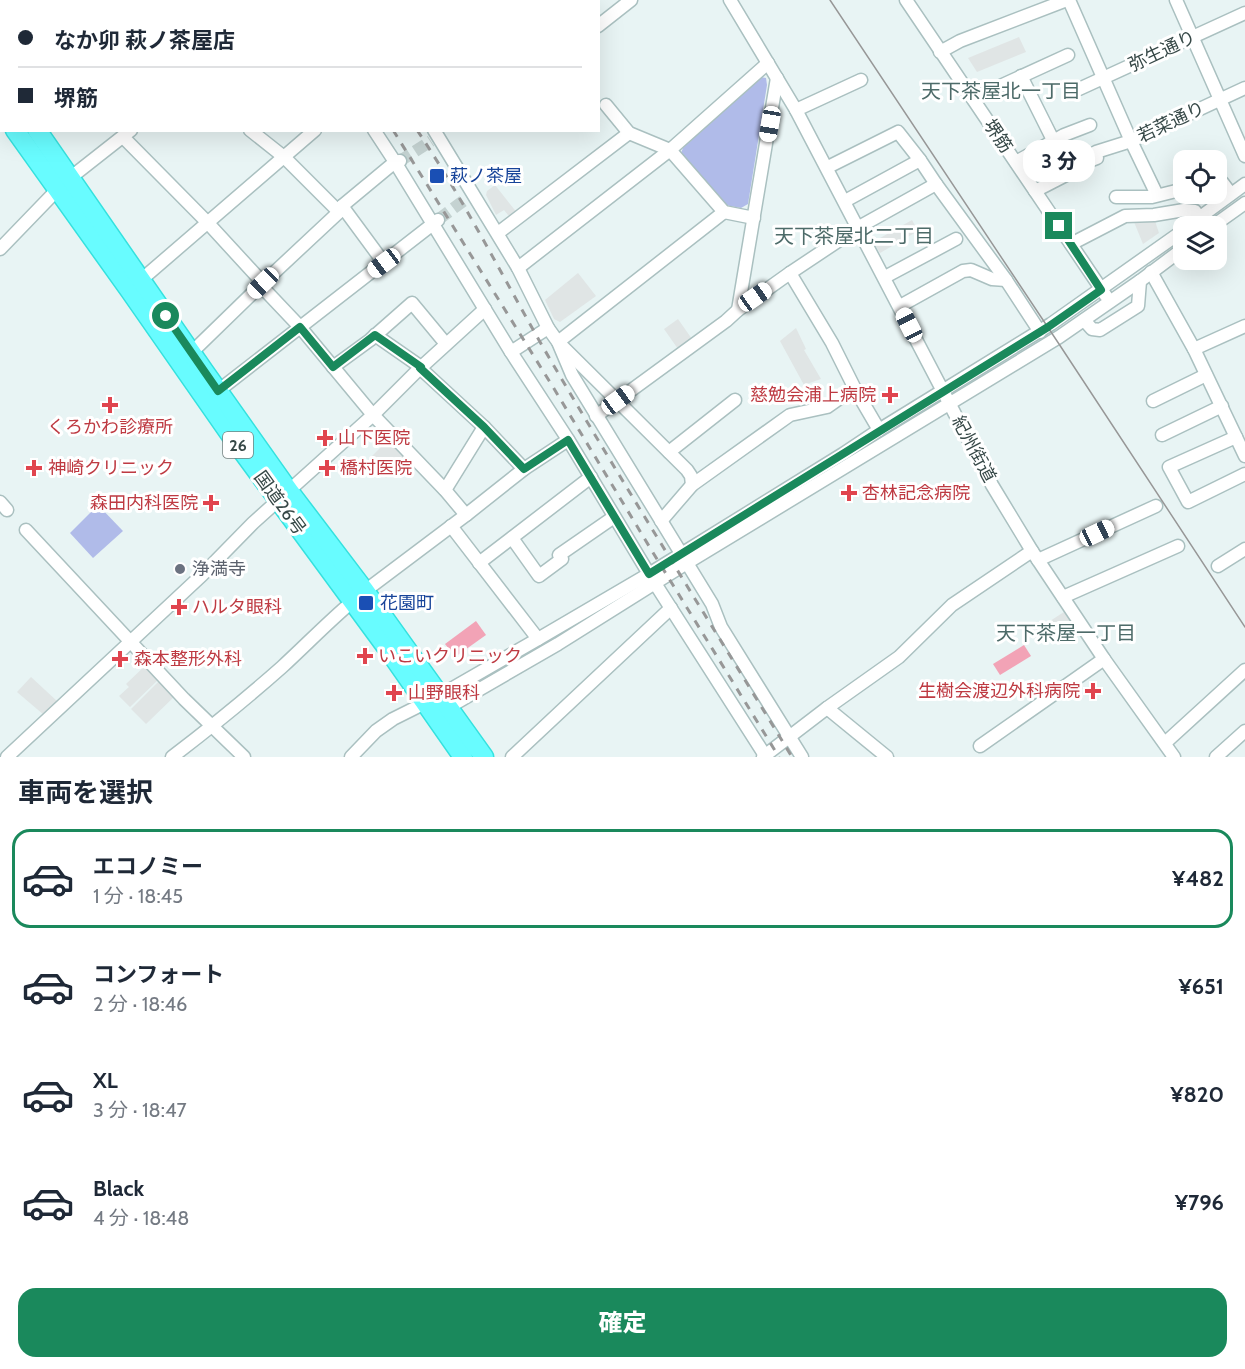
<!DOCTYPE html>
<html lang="ja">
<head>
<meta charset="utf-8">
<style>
  body { margin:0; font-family:Cabin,"Noto Sans JP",sans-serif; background:#f6f6f7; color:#1f2937; height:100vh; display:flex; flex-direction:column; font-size:22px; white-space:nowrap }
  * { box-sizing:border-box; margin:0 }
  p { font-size:20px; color:#747a83 }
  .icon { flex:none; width:33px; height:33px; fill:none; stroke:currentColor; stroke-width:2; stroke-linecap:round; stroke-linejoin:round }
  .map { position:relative; height:757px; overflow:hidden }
  .details { display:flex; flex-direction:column; background:#fff; flex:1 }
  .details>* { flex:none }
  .top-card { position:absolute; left:0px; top:0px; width:600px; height:132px; box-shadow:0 6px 24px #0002; display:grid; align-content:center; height:132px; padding:0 18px; background:#fff }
  .fabs { position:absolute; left:1173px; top:150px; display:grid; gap:12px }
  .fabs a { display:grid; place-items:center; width:54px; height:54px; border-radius:12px; background:#fff; box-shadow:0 6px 24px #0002; font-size:30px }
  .end { position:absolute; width:27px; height:27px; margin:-14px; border:8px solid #1a895c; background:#fff; box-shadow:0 0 0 3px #fff }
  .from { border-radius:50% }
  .bubble { position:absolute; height:42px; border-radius:18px; background:#fff; box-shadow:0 6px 24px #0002; font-size:20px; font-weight:800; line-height:42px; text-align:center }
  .car { position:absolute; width:18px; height:36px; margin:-18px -9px; border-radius:8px; box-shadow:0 0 4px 2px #0007; background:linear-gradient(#fff 24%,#345 0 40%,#fff 0 76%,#345 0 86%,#fff 0) }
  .top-card b { display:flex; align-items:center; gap:21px; height:57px; font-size:22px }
  .top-card b+b { border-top:2px solid #e0e1e3 }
  .top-card i { width:15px; height:15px; background:#1f2937 }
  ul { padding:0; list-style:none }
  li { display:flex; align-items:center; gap:18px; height:99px; margin:0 12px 9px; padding:0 6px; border:3px solid transparent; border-radius:18px }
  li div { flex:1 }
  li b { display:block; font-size:22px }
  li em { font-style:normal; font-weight:800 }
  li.selected { border-color:#1a895c }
  li>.icon { width:54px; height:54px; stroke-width:1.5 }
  h2 { padding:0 18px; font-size:27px; line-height:72px }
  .action { display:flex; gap:12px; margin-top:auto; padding:12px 18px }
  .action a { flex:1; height:69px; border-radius:18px; background:#1a895c; color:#fff; font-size:24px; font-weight:800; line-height:69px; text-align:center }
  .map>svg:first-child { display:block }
</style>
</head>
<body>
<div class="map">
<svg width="1245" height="757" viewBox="0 0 1245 757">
  <rect width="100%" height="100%" fill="#e8f4f4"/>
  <!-- green -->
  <g fill="#b0bbe9">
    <polygon points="760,77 766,78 767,85 748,204 741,208 725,205 681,153 683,148"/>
    <polygon points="98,505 123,531 93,558 70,533"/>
  </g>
  <!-- parking -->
  <g fill="#e0e5e5">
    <polygon points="1019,37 1026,52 977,72 968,58"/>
    <polygon points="495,185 518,214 512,220 504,210 496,215 486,195 487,191"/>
    <polygon points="1154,218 1159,233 1143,244 1134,222"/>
    <polygon points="912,220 918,231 880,253 873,242"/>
    <polygon points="578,273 596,296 560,322 554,319 545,300"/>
    <polygon points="678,319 692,339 678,349 664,329"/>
    <polygon points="796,328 806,349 804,350 821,379 804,385 780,341"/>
    <polygon points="389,439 407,457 386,478 368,460"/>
    <polygon points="1064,612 1073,626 1044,643 1036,630"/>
    <polygon points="146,665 159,679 130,707 119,696 129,687 126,684"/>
    <polygon points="31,677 58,702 44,715 17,692"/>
    <polygon points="162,678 177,694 146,724 131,709"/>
  </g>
  <!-- water -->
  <g fill="#f2a3b6">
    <polygon points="476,621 486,635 455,657 445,644"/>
    <polygon points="1024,645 1031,656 1000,675 993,664"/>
  </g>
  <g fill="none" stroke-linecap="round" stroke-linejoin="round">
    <!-- minor-tunnel -->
    <g stroke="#c4d2d1" stroke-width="12" stroke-dasharray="12 6" stroke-linecap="butt">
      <polyline points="400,161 431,141"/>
      <polyline points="439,219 466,199"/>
    </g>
    <defs>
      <g id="minor">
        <polyline points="18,0 20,2"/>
        <polyline points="82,0 84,2"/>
        <polyline points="292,0 293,2"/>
        <polyline points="345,0 346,2"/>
        <polyline points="530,0 531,2"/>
        <polyline points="730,0 796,110 992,485 1032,551 1104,659 1174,757"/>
        <polyline points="906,0 1106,296"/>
        <polyline points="1069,0 1131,141 1157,195"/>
        <polyline points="1176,0 1245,156"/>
        <polyline points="67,2 68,0"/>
        <polyline points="126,2 128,0"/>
        <polyline points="281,2 282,0"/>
        <polyline points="390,2 392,0"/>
        <polyline points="492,2 494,0"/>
        <polyline points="0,16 2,15"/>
        <polyline points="598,26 631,0"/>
        <polyline points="940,52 960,41 1067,0"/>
        <polyline points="1021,76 1054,142"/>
        <polyline points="1079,89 1245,13"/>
        <polyline points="974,100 985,93 1068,55"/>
        <polyline points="606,105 629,133 670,150 724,212 754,218"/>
        <polyline points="796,110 861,80"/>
        <polyline points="250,130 284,157 339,212"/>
        <polyline points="374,130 395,162 511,352 569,441 649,574 766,757"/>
        <polyline points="434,130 518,268 548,328 558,342 572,375 712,604 721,627 802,757"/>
        <polyline points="123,137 207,222 263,283 264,289 300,327 373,415 445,490 466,515"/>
        <polyline points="1096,152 1131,141 1245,88"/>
        <polyline points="1016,162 1064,135 1090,125"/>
        <polyline points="828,167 898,132 920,160 936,184 1006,280 1040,332"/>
        <polyline points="70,178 131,130"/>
        <polyline points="1216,183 1222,182 1231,194"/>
        <polyline points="1035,191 1068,174 1074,167 1097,158"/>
        <polyline points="1116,197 1152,197 1184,189"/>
        <polyline points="845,201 920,160"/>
        <polyline points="342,206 384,263"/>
        <polyline points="1188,226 1245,184"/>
        <polyline points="1213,226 1245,203"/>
        <polyline points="498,233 629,133"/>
        <polyline points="1071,244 1125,216 1154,215 1184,210 1195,211 1199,218"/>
        <polyline points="0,249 57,190"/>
        <polyline points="518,268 670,150 768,63"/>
        <polyline points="1151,272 1194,349 1245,456"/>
        <polyline points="790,273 832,343 855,389 879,430"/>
        <polyline points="885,277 956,239"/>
        <polyline points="141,280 315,130"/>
        <polyline points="900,306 963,271 971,270 992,279 1006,280"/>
        <polyline points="738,310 777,78"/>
        <polyline points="1084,320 1092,329 1100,330 1138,306 1140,281"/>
        <polyline points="375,335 421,367"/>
        <polyline points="1194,349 1245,326"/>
        <polyline points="511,352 548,328"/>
        <polyline points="191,353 263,283 339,212 342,206 395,162 400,161"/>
        <polyline points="333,367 370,340 412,303 446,344"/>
        <polyline points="420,368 484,427 524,469"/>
        <polyline points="218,391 438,220"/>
        <polyline points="1153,401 1206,375"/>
        <polyline points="596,416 726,321 738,310 790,273 859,227 936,184"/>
        <polyline points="1162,435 1222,406"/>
        <polyline points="1236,437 1169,467 1188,502 1245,474"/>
        <polyline points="669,452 735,400"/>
        <polyline points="692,485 691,476 687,470 558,342 724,212"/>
        <polyline points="445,490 484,427"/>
        <polyline points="0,502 7,510"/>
        <polyline points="661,521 692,485 790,415 827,407 854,388"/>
        <polyline points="451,526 538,639"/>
        <polyline points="26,530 184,699 244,757"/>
        <polyline points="512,538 539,576 562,559 559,555 614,517"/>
        <polyline points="1038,560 1156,506"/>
        <polyline points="479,563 591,477"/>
        <polyline points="1218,566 1245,549"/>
        <polyline points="365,591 466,515 524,469 568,440"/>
        <polyline points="1063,597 1178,546"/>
        <polyline points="441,706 449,707 558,644 687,563 1059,337 1140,281 1184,248"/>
        <polyline points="827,708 887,757"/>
        <polyline points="1165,743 1245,670"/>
        <polyline points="980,746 1104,659"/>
        <polyline points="7,757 202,575 253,523 373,415 417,371 485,309"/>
        <path d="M172,757C210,728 247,698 282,667C306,645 328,622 353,601"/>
        <polyline points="351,757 376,731 393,719 439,696 538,639 649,574 843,454 879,430 1051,324 1184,230"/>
        <polyline points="512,757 671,608"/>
        <polyline points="763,757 827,708 899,657 952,605 1032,551"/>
        <polyline points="1216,757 1245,731"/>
      </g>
      <g id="highway">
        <polyline points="0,78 2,80"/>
        <polyline points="0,108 2,111"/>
        <polyline points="15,130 130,291 234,440 389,651 463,757"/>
        <polyline points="37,130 204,371 289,491 365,591 484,757"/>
      </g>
    </defs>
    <!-- minor casing -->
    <use href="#minor" stroke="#aac0c0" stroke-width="15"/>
    <!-- highway casing -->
    <use href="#highway" stroke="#35e1de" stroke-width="21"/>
    <!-- minor -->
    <use href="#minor" stroke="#fff" stroke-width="12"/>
    <!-- highway -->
    <use href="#highway" stroke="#68fcff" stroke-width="18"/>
    <!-- tram -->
    <polyline stroke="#979797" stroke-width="1.5" points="830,0 1059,344 1245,627"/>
    <!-- rail -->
    <g stroke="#979797" stroke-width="3" stroke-dasharray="8 8" stroke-linecap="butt">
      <polyline points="307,0 308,2"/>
      <polyline points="328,0 329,2"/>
      <polyline points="393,130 553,387 652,551 779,757"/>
      <path d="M417,130C468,206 508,288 554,366C631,497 713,627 792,757"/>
    </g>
  </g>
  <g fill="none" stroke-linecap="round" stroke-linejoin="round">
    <!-- route -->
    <polyline stroke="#1a895c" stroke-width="8" points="166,316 218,391 300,327 333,367 375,335 421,367 420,368 484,427 524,469 568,440 649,574 1048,327 1101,290 1059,226"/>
  </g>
  <!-- markers -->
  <g fill="#1a4fb4" stroke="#fff" stroke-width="2">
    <rect x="429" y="168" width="16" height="16" rx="3"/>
    <rect x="358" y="595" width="16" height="16" rx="3"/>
  </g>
  <g fill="#e0444e" stroke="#fff" stroke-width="2">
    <path d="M887 386h6v6h6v6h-6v6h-6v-6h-6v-6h6z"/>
    <path d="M107 396h6v6h6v6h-6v6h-6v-6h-6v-6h6z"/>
    <path d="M322 429h6v6h6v6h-6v6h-6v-6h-6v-6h6z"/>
    <path d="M31 459h6v6h6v6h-6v6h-6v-6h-6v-6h6z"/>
    <path d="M324 459h6v6h6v6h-6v6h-6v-6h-6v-6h6z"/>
    <path d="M846 484h6v6h6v6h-6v6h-6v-6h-6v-6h6z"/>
    <path d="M208 494h6v6h6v6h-6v6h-6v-6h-6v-6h6z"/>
    <path d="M176 598h6v6h6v6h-6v6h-6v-6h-6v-6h6z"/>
    <path d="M362 647h6v6h6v6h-6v6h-6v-6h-6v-6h6z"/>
    <path d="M117 650h6v6h6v6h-6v6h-6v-6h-6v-6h6z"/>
    <path d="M1090 682h6v6h6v6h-6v6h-6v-6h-6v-6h6z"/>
    <path d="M391 684h6v6h6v6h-6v6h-6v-6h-6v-6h6z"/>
  </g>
  <circle fill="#6b7280" stroke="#fff" stroke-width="2" cx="180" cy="569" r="6"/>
  <g text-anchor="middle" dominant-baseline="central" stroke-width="6" stroke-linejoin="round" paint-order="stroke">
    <!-- shield labels -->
    <rect fill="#fff" stroke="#727f7e" stroke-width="1.5" x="223" y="432" width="30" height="26" rx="4.5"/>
    <g font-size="16" font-weight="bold" fill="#364847">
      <text x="238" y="445">26</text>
    </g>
    <!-- street labels -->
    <g font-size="18" fill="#364847" stroke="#fff">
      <text transform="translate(1162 51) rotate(-25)">弥生通り</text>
      <text transform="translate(1171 122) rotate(-25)">若菜通り</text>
      <text transform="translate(998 136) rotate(56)">堺筋</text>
      <text transform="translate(974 449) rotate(62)">紀州街道</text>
      <text transform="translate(280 503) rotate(54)">国道26号</text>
    </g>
    <!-- transit labels -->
    <g font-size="18" fill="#164399" stroke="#fff" text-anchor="start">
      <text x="450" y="176">萩ノ茶屋</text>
      <text x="380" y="603">花園町</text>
    </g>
    <!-- health labels -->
    <g font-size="18" fill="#be3a42" stroke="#fff" text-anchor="start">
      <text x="876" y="395" text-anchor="end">慈勉会浦上病院</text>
      <text x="110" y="427" text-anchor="middle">くろかわ診療所</text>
      <text x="338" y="438">山下医院</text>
      <text x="48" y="468">神崎クリニック</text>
      <text x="340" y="468">橋村医院</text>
      <text x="862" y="493">杏林記念病院</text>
      <text x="198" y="503" text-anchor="end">森田内科医院</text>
      <text x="192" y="607">ハルタ眼科</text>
      <text x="378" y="656">いこいクリニック</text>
      <text x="134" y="659">森本整形外科</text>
      <text x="1080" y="691" text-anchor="end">生樹会渡辺外科病院</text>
      <text x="408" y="693">山野眼科</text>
    </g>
    <!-- worship labels -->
    <g font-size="18" fill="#5b616d" stroke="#fff" text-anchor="start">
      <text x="192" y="569">浄満寺</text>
    </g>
    <!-- neighbourhood labels -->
    <g font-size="20" fill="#4d6b69" stroke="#fff">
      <text x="1001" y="91">天下茶屋北一丁目</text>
      <text x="854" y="236">天下茶屋北二丁目</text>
      <text x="1066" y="633">天下茶屋一丁目</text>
    </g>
  </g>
</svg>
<div class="fabs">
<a><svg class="icon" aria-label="locate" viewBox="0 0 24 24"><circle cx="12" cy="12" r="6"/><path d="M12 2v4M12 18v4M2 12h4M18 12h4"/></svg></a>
<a><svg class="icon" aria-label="layers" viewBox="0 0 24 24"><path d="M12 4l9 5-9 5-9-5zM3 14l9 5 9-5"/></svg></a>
</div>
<i class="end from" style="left:166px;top:316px"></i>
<i class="end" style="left:1059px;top:226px"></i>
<div class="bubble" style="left:1023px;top:140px;width:72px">3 分</div>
<i class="car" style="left:770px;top:124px;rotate:190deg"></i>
<i class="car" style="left:384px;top:263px;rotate:233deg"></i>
<i class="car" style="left:263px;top:283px;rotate:226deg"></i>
<i class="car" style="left:755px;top:297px;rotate:55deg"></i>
<i class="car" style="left:909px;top:325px;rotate:333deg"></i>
<i class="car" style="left:618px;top:400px;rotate:54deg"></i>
<i class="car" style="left:1097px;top:533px;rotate:65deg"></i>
<div class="top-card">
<b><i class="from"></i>なか卯 萩ノ茶屋店</b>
<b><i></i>堺筋</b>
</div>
</div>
<section class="details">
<h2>車両を選択</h2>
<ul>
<li class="selected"><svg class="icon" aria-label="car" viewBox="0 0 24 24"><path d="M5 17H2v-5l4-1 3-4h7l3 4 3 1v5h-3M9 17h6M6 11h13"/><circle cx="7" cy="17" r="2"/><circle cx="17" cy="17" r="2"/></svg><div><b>エコノミー</b><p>1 分 · 18:45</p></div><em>¥482</em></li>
<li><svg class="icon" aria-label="car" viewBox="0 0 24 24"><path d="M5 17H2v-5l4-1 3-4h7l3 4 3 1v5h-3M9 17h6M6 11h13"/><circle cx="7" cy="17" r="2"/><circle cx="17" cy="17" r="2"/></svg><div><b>コンフォート</b><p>2 分 · 18:46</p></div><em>¥651</em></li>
<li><svg class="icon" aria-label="car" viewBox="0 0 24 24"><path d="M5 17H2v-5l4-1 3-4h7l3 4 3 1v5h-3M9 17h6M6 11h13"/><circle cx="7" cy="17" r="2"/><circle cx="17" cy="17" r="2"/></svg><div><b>XL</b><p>3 分 · 18:47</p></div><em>¥820</em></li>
<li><svg class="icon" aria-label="car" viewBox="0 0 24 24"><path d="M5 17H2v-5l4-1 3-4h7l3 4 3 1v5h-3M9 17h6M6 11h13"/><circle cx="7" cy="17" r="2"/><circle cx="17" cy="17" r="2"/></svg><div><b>Black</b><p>4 分 · 18:48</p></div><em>¥796</em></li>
</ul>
<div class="action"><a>確定</a></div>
</section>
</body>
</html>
